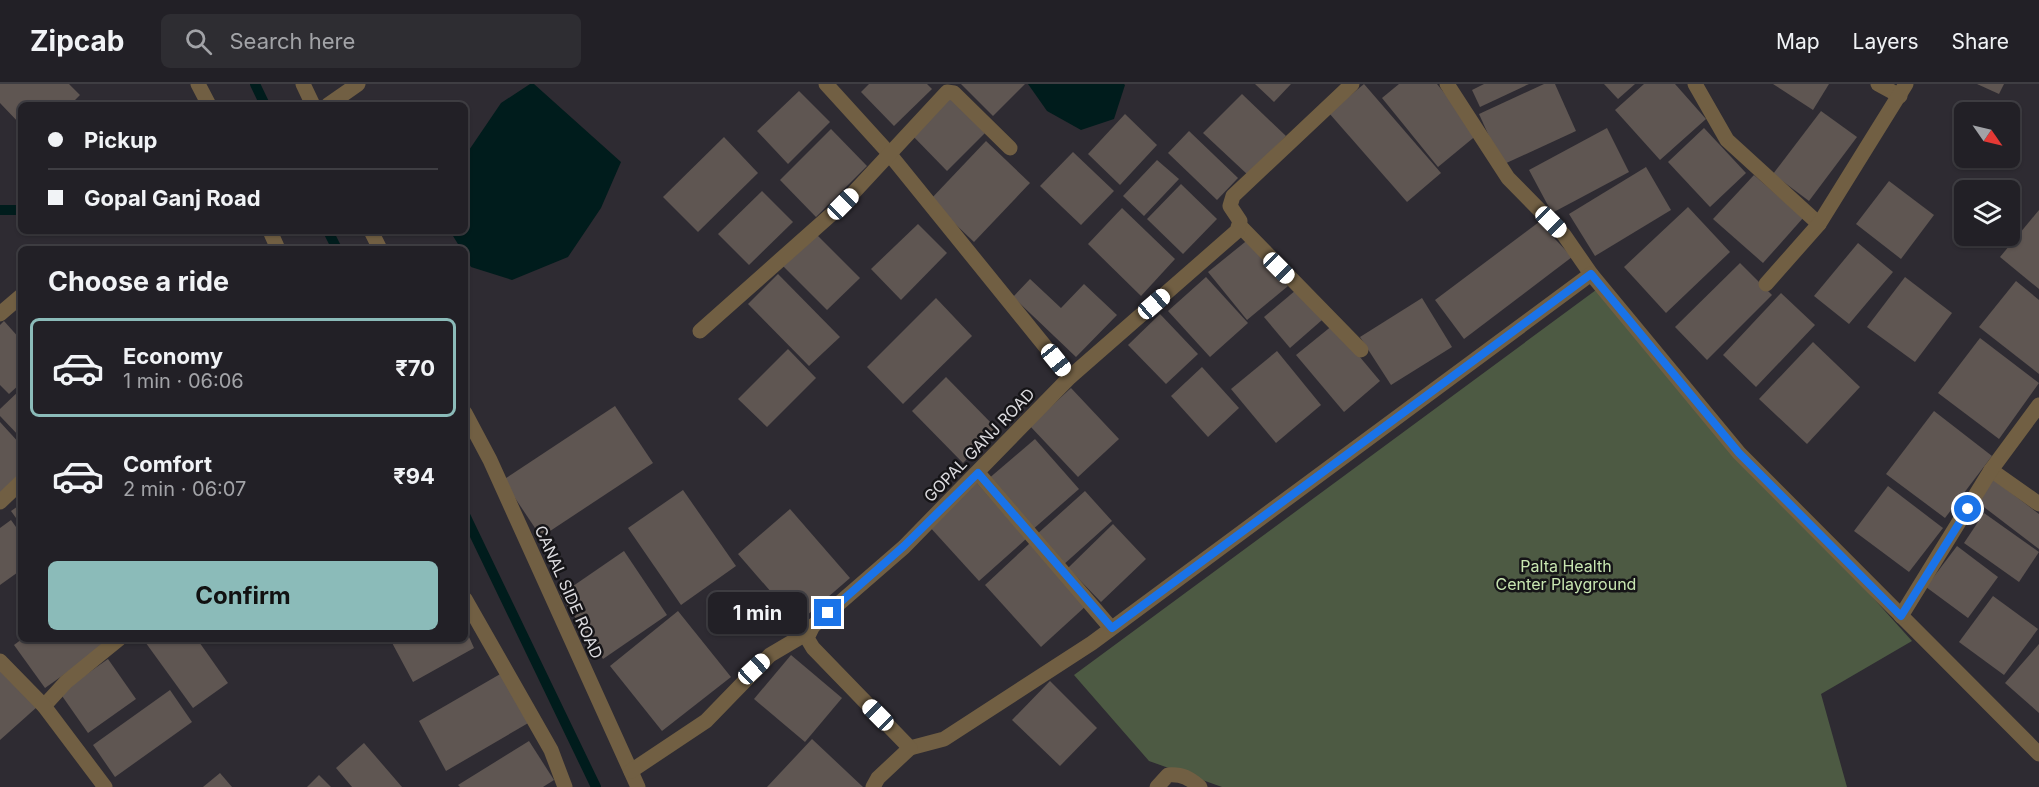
<!DOCTYPE html>
<html lang="en">
<head>
<meta charset="utf-8">
<style>
  body { margin:0; font-family:Inter,sans-serif; background:#2e2d32; color:#f1f3f6; height:100vh; display:flex; flex-direction:column; font-size:22px; white-space:nowrap }
  * { box-sizing:border-box; margin:0 }
  p { font-size:20px; color:#a2a3a7 }
  .icon { flex:none; width:33px; height:33px; fill:none; stroke:currentColor; stroke-width:2; stroke-linecap:round; stroke-linejoin:round }
  .map { position:relative; flex:1; overflow:hidden }
  .sheet { position:absolute; left:18px; top:162px; width:450px; height:396px; display:flex; flex-direction:column; background:#222026; border-radius:9px; box-shadow:0 2px 4px #0004,0 0 0 2px #3f3e43 }
  .sheet>* { flex:none }
  .hud { position:absolute; left:18px; top:18px; width:450px; height:132px; border-radius:9px; box-shadow:0 2px 4px #0004,0 0 0 2px #3f3e43; display:grid; align-content:center; height:132px; padding:0 30px; background:#222026 }
  .needle { width:39px; rotate:124deg }
  .buttons { position:absolute; left:1954px; top:18px; display:grid; gap:12px }
  .buttons a { display:grid; place-items:center; width:66px; height:66px; border-radius:9px; background:#222026; box-shadow:0 2px 4px #0004,0 0 0 2px #3f3e43; font-size:30px }
  .end { position:absolute; width:27px; height:27px; margin:-14px; border:8px solid #1a73e8; background:#fff; box-shadow:0 0 0 3px #fff }
  .from { border-radius:50% }
  .bubble { position:absolute; height:42px; border-radius:9px; background:#222026; box-shadow:0 2px 4px #0004,0 0 0 2px #3f3e43; font-size:20px; font-weight:700; line-height:42px; text-align:center }
  .car { position:absolute; width:18px; height:36px; margin:-18px -9px; border-radius:8px; box-shadow:0 0 4px 2px #0007; background:linear-gradient(#fff 24%,#345 0 40%,#fff 0 76%,#345 0 86%,#fff 0) }
  .hud b { display:flex; align-items:center; gap:21px; height:57px; font-size:22px }
  .hud b+b { border-top:2px solid #3f3e43 }
  .hud i { width:15px; height:15px; background:#f1f3f6 }
  ul { padding:0; list-style:none }
  li { display:flex; align-items:center; gap:18px; height:99px; margin:0 12px 9px; padding:0 18px; border:3px solid transparent; border-radius:9px }
  li div { flex:1 }
  li b { display:block; font-size:22px }
  li em { font-style:normal; font-weight:700 }
  li.on { border-color:#8bbbb9 }
  li>.icon { width:54px; height:54px; stroke-width:1.5 }
  h2 { padding:0 30px; font-size:27px; line-height:72px }
  .primary-button { display:flex; gap:12px; margin-top:auto; padding:12px 30px }
  .primary-button a { flex:1; height:69px; border-radius:9px; background:#8bbbb9; color:#111; font-size:24px; font-weight:700; line-height:69px; text-align:center }
  header { display:flex; align-items:center; gap:36px; box-sizing:border-box; height:84px; padding:0 30px; background:#222026; border-bottom:2px solid #3f3e43 }
  header strong { font-size:28px }
  nav { display:flex; gap:33px; margin-inline-start:auto; font-size:21px }
  .search { width:420px; height:54px; background:#2e2d32; display:flex; align-items:center; gap:15px; box-sizing:border-box; padding:0 21px; border-radius:9px; color:#a2a3a7; font-size:22px }
  .map>svg:first-child { display:block }
</style>
</head>
<body>
<header>
<strong>Zipcab</strong>
<div class="search"><svg class="icon" aria-label="search" viewBox="0 0 24 24"><circle cx="10" cy="10" r="6"/><path d="M15 15l6 6"/></svg>Search here</div>
<nav><a>Map</a><a>Layers</a><a>Share</a></nav>
</header>
<div class="map">
<svg width="2039" height="703" viewBox="0 0 2039 703">
  <rect width="100%" height="100%" fill="#2e2b32"/>
  <!-- green -->
  <polygon fill="#4d5a43" points="1596,206 1912,557 1821,610 1847,703 1222,703 1149,677 1074,591"/>
  <!-- water -->
  <g fill="#001c1c">
    <polygon points="530,0 534,0 621,78 601,124 568,173 512,196 471,183 465,173 465,165 461,165 450,147 465,147 465,72 501,19"/>
    <polygon points="1028,0 1124,0 1125,1 1114,35 1081,46 1047,27"/>
  </g>
  <g fill="none" stroke-linecap="round" stroke-linejoin="round">
    <!-- stream -->
    <g stroke="#001c1c" stroke-width="10">
      <polyline points="255,0 265,21"/>
      <polyline points="0,126 21,126"/>
      <polyline points="328,147 337,165"/>
      <polyline points="465,431 596,703"/>
    </g>
  </g>
  <!-- building -->
  <g fill="#5f5652">
    <polygon points="0,0 69,0 80,11 70,21 21,21 21,41 0,19"/>
    <polygon points="869,0 927,0 932,5 894,42 861,8"/>
    <polygon points="961,0 1025,0 993,32"/>
    <polygon points="1255,0 1291,0 1274,18"/>
    <polygon points="1364,0 1441,89 1407,118 1329,29"/>
    <polygon points="1399,0 1437,0 1478,50 1438,83 1382,14"/>
    <polygon points="1484,0 1529,0 1480,23 1472,6"/>
    <polygon points="1544,0 1555,0 1576,47 1502,81 1479,30"/>
    <polygon points="1604,0 1635,0 1618,15"/>
    <polygon points="1644,0 1675,0 1706,35 1660,76 1615,26"/>
    <polygon points="1773,0 1829,0 1813,26"/>
    <polygon points="1977,0 2004,0 1999,10"/>
    <polygon points="799,7 830,38 788,80 757,47"/>
    <polygon points="1242,10 1286,52 1248,91 1203,49"/>
    <polygon points="949,12 985,49 947,87 910,49"/>
    <polygon points="1821,27 1857,53 1809,117 1773,90"/>
    <polygon points="1125,30 1157,61 1120,101 1088,70"/>
    <polygon points="1607,44 1629,88 1552,129 1529,86"/>
    <polygon points="1704,44 1746,89 1710,123 1668,78"/>
    <polygon points="831,45 867,82 816,133 780,96"/>
    <polygon points="1189,47 1238,94 1217,116 1168,69"/>
    <polygon points="724,53 758,89 698,148 663,113"/>
    <polygon points="986,57 1030,99 974,158 930,116"/>
    <polygon points="1073,68 1114,107 1081,141 1040,102"/>
    <polygon points="1157,76 1179,95 1144,132 1123,112"/>
    <polygon points="1646,83 1671,126 1595,172 1569,130"/>
    <polygon points="1754,91 1803,134 1763,179 1713,135"/>
    <polygon points="1889,97 1934,131 1901,175 1856,140"/>
    <polygon points="1181,100 1217,135 1183,170 1147,135"/>
    <polygon points="762,107 793,138 749,181 718,150"/>
    <polygon points="1688,123 1730,168 1666,229 1624,183"/>
    <polygon points="1122,124 1175,175 1141,212 1088,160"/>
    <polygon points="2039,126 2039,205 2000,173"/>
    <polygon points="1539,138 1572,173 1464,255 1435,216"/>
    <polygon points="918,140 947,169 901,216 871,185"/>
    <polygon points="814,148 860,194 827,226 779,178"/>
    <polygon points="1250,154 1288,202 1247,236 1208,188"/>
    <polygon points="1858,159 1893,188 1849,240 1814,212"/>
    <polygon points="1740,179 1772,211 1707,276 1675,243"/>
    <polygon points="778,190 840,253 809,282 748,220"/>
    <polygon points="1206,193 1248,239 1210,273 1168,227"/>
    <polygon points="1905,193 1952,229 1915,278 1867,243"/>
    <polygon points="1030,195 1061,224 1084,200 1117,231 1076,273 1013,213"/>
    <polygon points="2016,197 2039,216 2039,290 1979,243"/>
    <polygon points="1296,206 1322,236 1290,264 1264,233"/>
    <polygon points="1781,209 1815,241 1756,303 1723,271"/>
    <polygon points="936,214 972,252 903,320 867,283"/>
    <polygon points="1422,214 1452,263 1391,301 1360,253"/>
    <polygon points="1160,230 1198,270 1166,300 1128,261"/>
    <polygon points="4,237 21,256 21,299 9,310 0,301 0,241"/>
    <polygon points="1333,241 1380,297 1344,328 1296,271"/>
    <polygon points="1980,254 2039,299 1999,355 1938,309"/>
    <polygon points="1813,258 1860,303 1807,360 1759,315"/>
    <polygon points="788,265 816,294 767,343 738,315"/>
    <polygon points="1277,267 1321,321 1276,359 1231,305"/>
    <polygon points="1202,283 1239,324 1208,353 1171,312"/>
    <polygon points="946,293 997,345 963,379 912,327"/>
    <polygon points="1071,304 1119,355 1078,393 1030,342"/>
    <polygon points="21,305 21,354 0,332 0,325"/>
    <polygon points="615,322 653,379 541,453 503,396"/>
    <polygon points="1934,327 1992,372 1945,434 1886,390"/>
    <polygon points="0,338 21,361 21,390 0,409"/>
    <polygon points="1035,355 1079,405 1031,447 987,396"/>
    <polygon points="1993,395 2039,430 2039,465 1976,417"/>
    <polygon points="976,398 1026,455 979,497 928,441"/>
    <polygon points="1888,402 1943,444 1909,488 1854,447"/>
    <polygon points="683,406 736,482 681,521 628,444"/>
    <polygon points="1085,407 1112,437 1062,482 1035,452"/>
    <polygon points="21,420 21,441 11,427"/>
    <polygon points="790,425 850,494 798,539 738,470"/>
    <polygon points="1984,429 2039,468 2019,498 1964,459"/>
    <polygon points="11,436 21,450 21,486 0,501 0,444"/>
    <polygon points="1113,440 1146,475 1101,518 1068,484"/>
    <polygon points="1030,459 1087,521 1041,563 985,501"/>
    <polygon points="1957,462 1998,493 1968,534 1926,503"/>
    <polygon points="624,467 667,531 603,575 560,511"/>
    <polygon points="1993,512 2038,545 2004,591 1959,558"/>
    <polygon points="678,527 731,593 662,647 610,582"/>
    <polygon points="465,544 474,564 413,598 390,555 465,555"/>
    <polygon points="22,555 114,555 45,604 14,561"/>
    <polygon points="143,555 197,555 228,599 193,624"/>
    <polygon points="2039,560 2039,629 2005,599"/>
    <polygon points="791,571 842,614 805,658 754,615"/>
    <polygon points="108,575 136,615 88,649 60,609"/>
    <polygon points="0,583 37,623 0,656"/>
    <polygon points="502,589 530,638 446,687 419,637"/>
    <polygon points="1050,597 1097,644 1060,682 1012,636"/>
    <polygon points="170,606 192,638 115,693 93,661"/>
    <polygon points="812,655 863,703 767,703"/>
    <polygon points="529,657 554,696 543,703 460,703 458,701"/>
    <polygon points="364,659 402,703 352,703 336,684"/>
    <polygon points="220,689 232,703 203,703"/>
    <polygon points="319,691 331,703 307,703"/>
  </g>
  <g fill="none" stroke-linecap="round" stroke-linejoin="round">
    <!-- lane -->
    <g stroke="#715f43" stroke-width="15">
      <polyline points="303,0 313,21"/>
      <polyline points="826,0 887,67 1070,293"/>
      <polyline points="1447,0 1508,94 1564,151 1591,190 1739,369 2039,670"/>
      <polyline points="1695,0 1727,56 1819,140"/>
      <polyline points="1878,0 1900,12"/>
      <polyline points="328,21 358,0"/>
      <polyline points="1240,142 1361,266"/>
      <polyline points="371,147 380,165"/>
      <polyline points="1766,200 1819,140 1906,0"/>
      <polyline points="0,230 21,212"/>
      <polyline points="700,247 843,120 947,8 954,9 1010,64"/>
      <polyline points="465,329 490,376 638,703"/>
      <polyline points="1991,386 2039,420"/>
      <polyline points="978,389 1111,544"/>
      <polyline points="0,418 21,398"/>
      <polyline points="1901,532 1991,386 2039,321"/>
      <polyline points="44,622 66,598 119,555"/>
      <polyline points="910,664 944,655 1092,559 1591,190"/>
      <path d="M1157,703L1168,691C1183,690 1189,694 1200,703"/>
    </g>
    <!-- street -->
    <g stroke="#715f43" stroke-width="15">
      <polyline points="198,0 209,21"/>
      <polyline points="270,147 278,165"/>
      <polyline points="465,515 551,666 565,703"/>
      <polyline points="0,577 44,622 105,703"/>
      <polyline points="631,687 706,637 770,571 809,548"/>
      <polyline points="873,703 878,694 910,664 813,564 807,554 813,542 904,463 1070,293 1237,147 1240,137 1230,122 1233,112 1352,0"/>
    </g>
  </g>
  <g fill="none" stroke-linecap="round" stroke-linejoin="round">
    <!-- route -->
    <polyline stroke="#1a73e8" stroke-width="8" points="828,529 904,462 978,389 1112,544 1591,190 1739,369 1901,532 1968,425"/>
  </g>
  <g text-anchor="middle" dominant-baseline="central" stroke-width="5" stroke-linejoin="round" paint-order="stroke">
    <!-- street labels -->
    <g font-size="16" fill="#dcdbdf" stroke="#151417">
      <text transform="translate(979 361) rotate(-46)">GOPAL GANJ ROAD</text>
      <text transform="translate(569 508) rotate(66)">CANAL SIDE ROAD</text>
    </g>
    <!-- park labels -->
    <g font-size="16" fill="#c8e6b1" stroke="#151417">
      <text x="1566" y="482">Palta Health<tspan x="1566" dy="18">Center Playground</tspan></text>
    </g>
  </g>
</svg>
<div class="buttons">
<a><svg class="needle" viewBox="-14 -14 28 28"><path d="M0-13l5 13h-10z" fill="#e53935"/><path d="M0 13l5-13h-10z" fill="#a2a3a7"/></svg></a>
<a><svg class="icon" aria-label="layers" viewBox="0 0 24 24"><path d="M12 4l9 5-9 5-9-5zM3 14l9 5 9-5"/></svg></a>
</div>
<i class="end from" style="left:1968px;top:425px"></i>
<i class="end" style="left:828px;top:529px"></i>
<div class="bubble" style="left:708px;top:508px;width:99px">1 min</div>
<i class="car" style="left:843px;top:120px;rotate:45deg"></i>
<i class="car" style="left:1551px;top:138px;rotate:135deg"></i>
<i class="car" style="left:1279px;top:184px;rotate:135deg"></i>
<i class="car" style="left:1154px;top:220px;rotate:49deg"></i>
<i class="car" style="left:1056px;top:276px;rotate:141deg"></i>
<i class="car" style="left:754px;top:585px;rotate:47deg"></i>
<i class="car" style="left:878px;top:631px;rotate:315deg"></i>
<div class="hud">
<b><i class="from"></i>Pickup</b>
<b><i></i>Gopal Ganj Road</b>
</div>
<section class="sheet">
<h2>Choose a ride</h2>
<ul>
<li class="on"><svg class="icon" aria-label="car" viewBox="0 0 24 24"><path d="M5 17H2v-5l4-1 3-4h7l3 4 3 1v5h-3M9 17h6M6 11h13"/><circle cx="7" cy="17" r="2"/><circle cx="17" cy="17" r="2"/></svg><div><b>Economy</b><p>1 min · 06:06</p></div><em>₹70</em></li>
<li><svg class="icon" aria-label="car" viewBox="0 0 24 24"><path d="M5 17H2v-5l4-1 3-4h7l3 4 3 1v5h-3M9 17h6M6 11h13"/><circle cx="7" cy="17" r="2"/><circle cx="17" cy="17" r="2"/></svg><div><b>Comfort</b><p>2 min · 06:07</p></div><em>₹94</em></li>
</ul>
<div class="primary-button"><a>Confirm</a></div>
</section>
</div>
</body>
</html>
